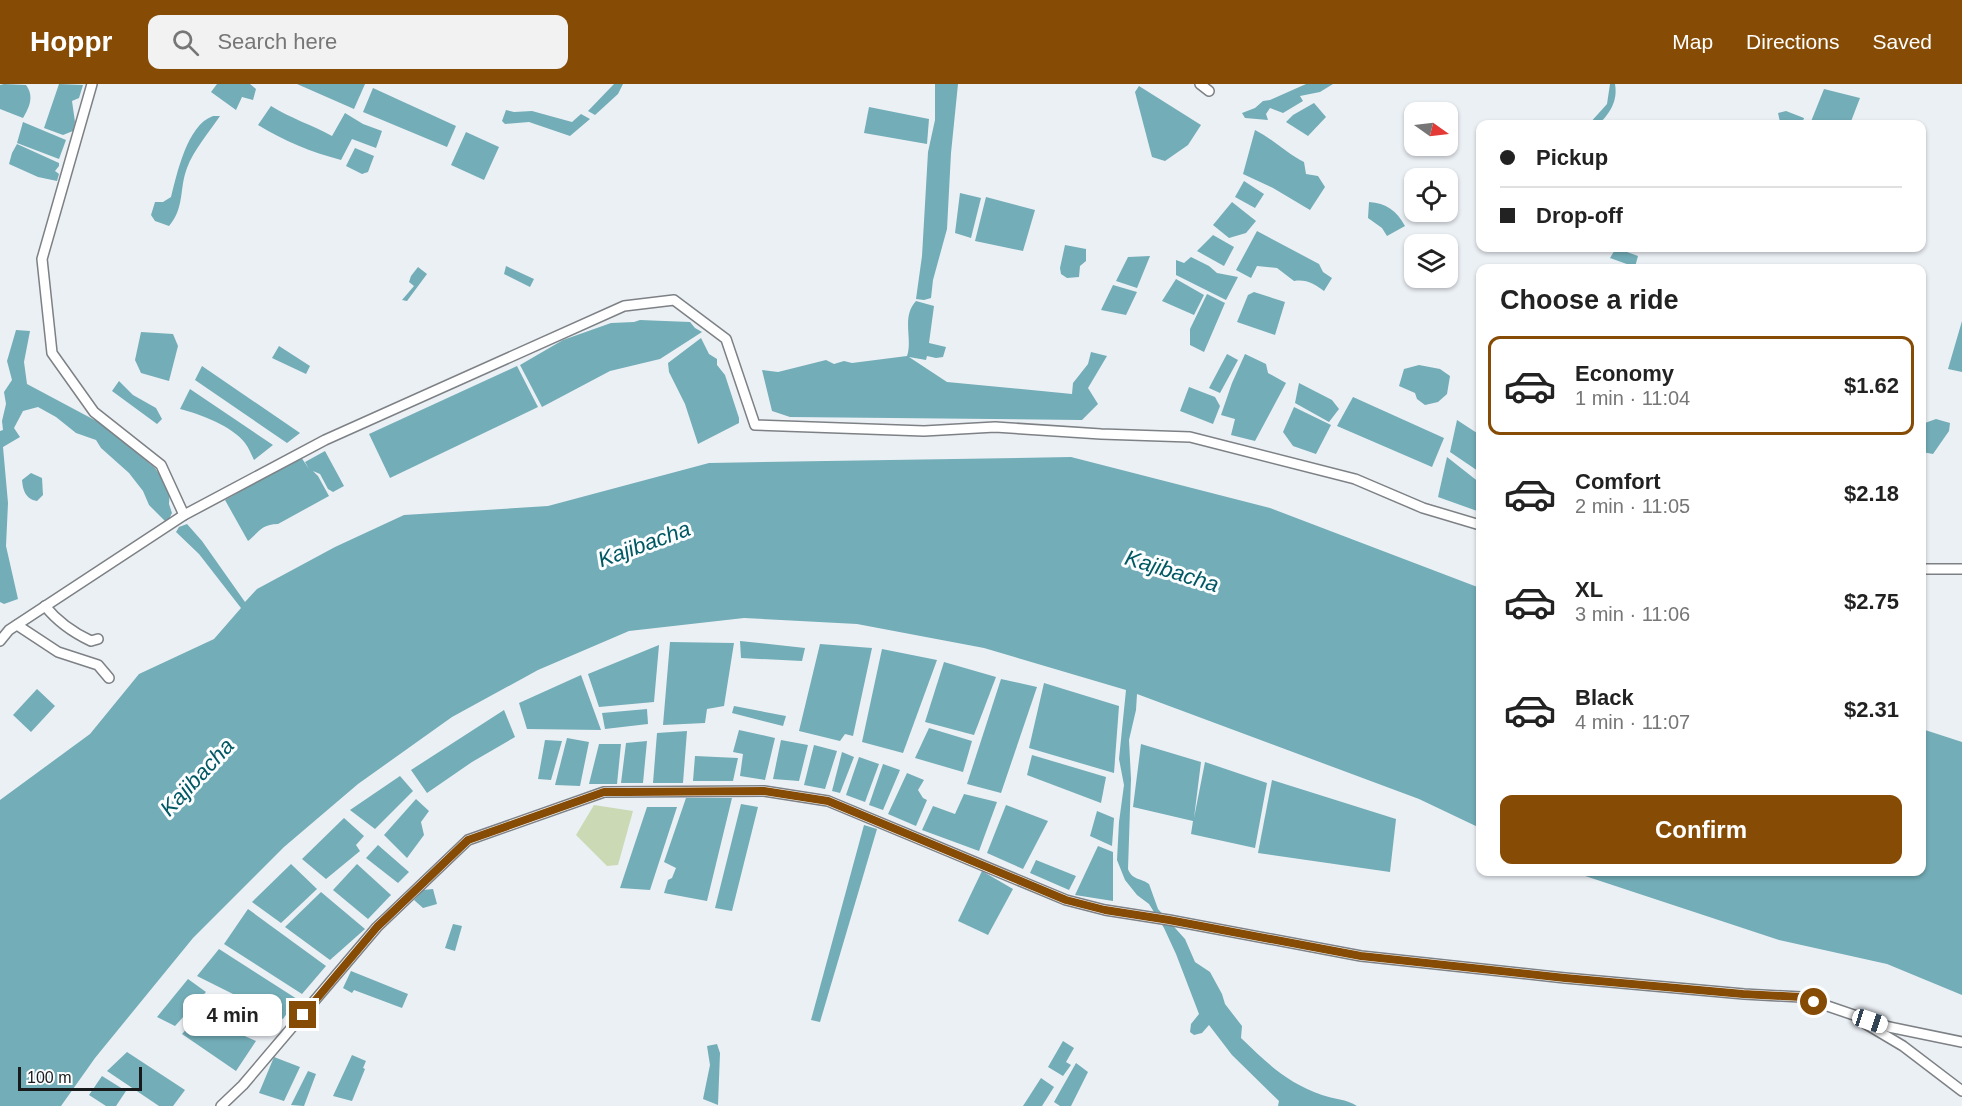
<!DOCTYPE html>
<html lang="en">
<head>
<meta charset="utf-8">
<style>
  body { margin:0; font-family:Arial,sans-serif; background:#f2f2f2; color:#222; height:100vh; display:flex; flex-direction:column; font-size:22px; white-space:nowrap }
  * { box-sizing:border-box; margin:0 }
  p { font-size:20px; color:#767676 }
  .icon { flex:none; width:33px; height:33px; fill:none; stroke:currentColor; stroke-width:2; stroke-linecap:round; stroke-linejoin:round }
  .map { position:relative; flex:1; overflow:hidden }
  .side { position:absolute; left:1476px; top:180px; width:450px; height:612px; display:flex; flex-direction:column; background:#fff; border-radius:12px; box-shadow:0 2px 4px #0004 }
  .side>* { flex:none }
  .banner { position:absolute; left:1476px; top:36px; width:450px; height:132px; border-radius:12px; box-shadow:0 2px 4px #0004; display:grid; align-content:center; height:132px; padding:0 24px; background:#fff }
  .needle { width:39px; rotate:104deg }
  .tools { position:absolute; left:1404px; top:18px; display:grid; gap:12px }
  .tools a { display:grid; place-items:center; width:54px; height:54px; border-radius:12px; background:#fff; box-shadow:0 2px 4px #0004; font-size:30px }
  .scale { position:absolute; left:18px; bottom:15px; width:124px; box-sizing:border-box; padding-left:6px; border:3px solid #191a1c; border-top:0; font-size:16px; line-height:21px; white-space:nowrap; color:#191a1c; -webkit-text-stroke:4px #fbfdff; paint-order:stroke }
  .end { position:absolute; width:27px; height:27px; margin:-14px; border:8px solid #864b05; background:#fff; box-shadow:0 0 0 3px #fff }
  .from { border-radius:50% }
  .bubble { position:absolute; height:42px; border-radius:12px; background:#fff; box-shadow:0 2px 4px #0004; font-size:20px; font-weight:800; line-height:42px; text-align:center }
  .car { position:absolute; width:18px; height:36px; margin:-18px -9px; border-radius:8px; box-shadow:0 0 4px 2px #0007; background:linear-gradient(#fff 24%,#345 0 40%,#fff 0 76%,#345 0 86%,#fff 0) }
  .banner b { display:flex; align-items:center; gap:21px; height:57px; font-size:22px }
  .banner b+b { border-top:2px solid #e0e0e0 }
  .banner i { width:15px; height:15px; background:#222 }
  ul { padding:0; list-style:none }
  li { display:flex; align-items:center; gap:18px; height:99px; margin:0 12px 9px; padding:0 12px; border:3px solid transparent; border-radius:12px }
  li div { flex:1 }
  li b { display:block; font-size:22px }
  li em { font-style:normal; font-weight:800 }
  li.current { border-color:#864b05 }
  li>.icon { width:54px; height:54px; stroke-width:1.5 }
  h2 { padding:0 24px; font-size:27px; line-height:72px }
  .action { display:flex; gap:12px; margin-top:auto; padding:12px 24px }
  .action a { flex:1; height:69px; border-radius:12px; background:#864b05; color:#fff; font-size:24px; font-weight:800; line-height:69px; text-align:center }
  header { display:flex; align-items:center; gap:36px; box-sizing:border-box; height:84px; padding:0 30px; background:#864b05; color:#fff }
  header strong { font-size:28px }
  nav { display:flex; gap:33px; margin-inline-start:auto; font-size:21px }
  .search { width:420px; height:54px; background:#f2f2f2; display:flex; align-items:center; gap:15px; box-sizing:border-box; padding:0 21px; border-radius:12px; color:#767676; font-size:22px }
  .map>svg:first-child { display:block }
</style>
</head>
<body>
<header>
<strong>Hoppr</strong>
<div class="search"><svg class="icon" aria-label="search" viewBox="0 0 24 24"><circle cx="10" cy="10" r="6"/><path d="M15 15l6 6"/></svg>Search here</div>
<nav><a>Map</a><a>Directions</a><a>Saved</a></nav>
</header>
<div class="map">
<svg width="1962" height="1022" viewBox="0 0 1962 1022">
  <rect width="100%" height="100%" fill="#ebf0f5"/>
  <!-- green -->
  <polygon fill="#cbd9b4" points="594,721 633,727 618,781 607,782 576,751"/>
  <!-- water -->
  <g fill="#73adb7">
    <path d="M4,0L26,1C34,12 30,22 23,34L0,25V1Z"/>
    <polygon points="59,0 83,1 79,14 72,17 75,38 73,47 63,51 44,44"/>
    <polygon points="217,0 250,0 256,5 253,16 242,13 236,26 211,8"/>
    <polygon points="297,0 365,0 354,25"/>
    <polygon points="614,0 623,0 618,10 595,31 588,27"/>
    <polygon points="935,0 958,0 951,69 947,145 933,196 931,214 924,216 916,215 922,172 928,68 935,36"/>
    <polygon points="1306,0 1333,0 1320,8 1300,12 1303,17 1283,29 1270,24 1266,30 1268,36 1245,34 1242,29 1255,24 1263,17 1270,16"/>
    <path d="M1610,0H1615C1618,17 1610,29 1599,40H1589L1607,20Z"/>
    <polygon points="1139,2 1201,41 1188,61 1165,77 1152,73 1135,8"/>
    <polygon points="373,4 456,42 447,63 363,28"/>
    <polygon points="1824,5 1860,14 1850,40 1810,40"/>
    <polygon points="1314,19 1326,33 1308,52 1286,38 1293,31"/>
    <path d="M271,22C290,34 312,41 332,52L345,29L363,40L382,47L376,64L352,55L341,76C311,68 284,57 258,41Z"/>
    <polygon points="869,23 929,35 927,60 864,49"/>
    <polygon points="506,26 514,28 532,27 572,38 581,30 590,35 570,52 529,38 505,40 502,37"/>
    <polygon points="1786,27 1804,34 1802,40 1787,40 1780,38 1778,29"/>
    <path d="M213,32H220C210,47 193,67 187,84C179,105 185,123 169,142L155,137L151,131L155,118H163L171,113C177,90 187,41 213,32Z"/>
    <polygon points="23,38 66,56 59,75 17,59"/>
    <path d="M1255,46C1273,55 1286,69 1304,78L1306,90L1318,92L1325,103L1310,126L1273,104L1243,90Z"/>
    <polygon points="466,48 499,63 484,96 451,81"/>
    <polygon points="17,60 59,79 59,82 55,87 59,90 57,97 38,93 9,80 12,69"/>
    <polygon points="355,64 374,72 368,88 362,90 346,82"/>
    <polygon points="1244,97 1264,110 1255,124 1235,113"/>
    <polygon points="960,109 981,114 971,154 955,149"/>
    <polygon points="986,113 1035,126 1023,167 975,157"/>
    <polygon points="1232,118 1256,137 1246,149 1229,154 1213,141"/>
    <path d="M1369,118C1386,119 1397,127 1405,142L1387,152L1382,144L1368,134Z"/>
    <path d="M1257,147L1319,180L1323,188L1332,194L1324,207C1314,200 1307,195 1294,197L1277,184L1257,182L1251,194L1236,186Z"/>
    <polygon points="1213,151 1234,163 1224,182 1197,167"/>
    <polygon points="1065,161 1086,165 1086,177 1080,182 1079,193 1067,194 1061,190 1060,184"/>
    <polygon points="1616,164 1638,172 1635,183 1610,174"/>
    <polygon points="1150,172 1137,204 1116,197 1128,173"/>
    <polygon points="1191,173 1209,182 1217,189 1238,193 1226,216 1176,191 1176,176 1184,179"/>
    <polygon points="506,182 534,195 530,203 504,190"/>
    <polygon points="418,183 427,190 407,217 402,216 414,202 409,198 411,192"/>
    <polygon points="1176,195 1204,211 1194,231 1162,217"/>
    <polygon points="1113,201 1137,208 1126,231 1101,226"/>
    <polygon points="1254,208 1285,218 1275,251 1237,238 1248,211"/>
    <polygon points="1207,210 1225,219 1204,268 1190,261 1190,245"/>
    <path d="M916,217L934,222L929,259L946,263L943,273L936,274L927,272L926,276L909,273L947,298L1072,310L1073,299L1088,280L1091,268L1107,272L1088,304L1098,320L1082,336L790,333L772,327L762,286L778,288L826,276L834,280L844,277L852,279L907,272C913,255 901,233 916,217Z"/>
    <polygon points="640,236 690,238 695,244 702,248 660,275 610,287 542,323 520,281 563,256 611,239 634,238"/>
    <polygon points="1962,237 1962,288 1948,285"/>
    <polygon points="16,246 30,247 24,278 27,300 102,340 155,384 170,405 169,420 172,429 167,439 149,421 143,407 129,389 101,364 96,356 76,349 56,333 38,323 23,327 14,344 20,353 3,363 8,419 6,462 18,515 4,520 0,518 0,347 3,346 2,337 6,320 4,308 12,296 7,277"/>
    <polygon points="141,248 173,250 178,262 169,297 141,289 135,276"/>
    <polygon points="701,254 709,270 717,275 717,281 725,291 739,334 739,339 698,360 685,320 669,288 668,279"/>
    <polygon points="279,262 310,282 306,290 272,274"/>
    <polygon points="1227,270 1238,276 1220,309 1209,304"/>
    <polygon points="1245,270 1266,280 1268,289 1286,299 1255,357 1231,351 1235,335 1221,331 1232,299"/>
    <polygon points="1419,281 1440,285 1450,292 1447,310 1438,318 1425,321 1417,315 1415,309 1399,302 1404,285"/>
    <polygon points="202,282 300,349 287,359 195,296"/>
    <polygon points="517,282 538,323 390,394 369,350"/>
    <polygon points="119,297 133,311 156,324 162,335 157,340 112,307"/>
    <polygon points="1299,299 1332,316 1339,325 1329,338 1295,319"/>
    <polygon points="1189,303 1215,313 1220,322 1213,340 1180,327"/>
    <path d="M190,305L273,361L254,376C251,370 249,364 245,359C232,342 200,330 180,325Z"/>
    <polygon points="1353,313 1444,354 1432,383 1337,342"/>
    <polygon points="1294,323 1331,341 1316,370 1293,362 1283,348"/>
    <polygon points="1936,335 1950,339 1949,347 1933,370 1922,368 1922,340"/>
    <polygon points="1457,336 1480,351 1480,383 1478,387 1450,368"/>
    <path d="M325,367L344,402L333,408L328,405L320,390L313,387L318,392L329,412L278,440C262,440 259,448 248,457L225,416L301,373L309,385L305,378Z"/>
    <path d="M1071,373L1270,424L1480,504V744L1419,715L1137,610L1136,626L1129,656L1131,695L1128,785C1132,796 1141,794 1149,800L1158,825L1185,855L1195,878L1210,888L1222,910L1225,920L1242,942L1241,954C1268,980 1286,998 1322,1011C1333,1015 1347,1015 1357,1022H1278L1279,1017L1232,971L1209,941L1202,949L1194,951L1190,948L1191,940L1199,930L1176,870L1164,844L1149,820L1137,811L1125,796L1117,776L1119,738L1124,701L1119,675L1126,606L984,564L857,540L744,534L629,547L538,586L452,633L358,700L284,763L193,854L95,974L61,1022H0V716L90,650L139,590L214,555L241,524L199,470L176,448L179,443L187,440L202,457L245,518L257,505L335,463L404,431L548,422L709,379Z"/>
    <polygon points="1447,373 1480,399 1480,428 1438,413"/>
    <path d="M31,389L42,394L43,411L37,417C25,415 23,406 22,396Z"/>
    <polygon points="740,557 805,564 802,577 741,574"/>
    <polygon points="670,558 734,559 724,622 707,625 705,639 663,641"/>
    <polygon points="820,560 872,564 853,652 845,650 840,657 799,647"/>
    <polygon points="659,561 654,618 599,623 588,590"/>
    <polygon points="882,565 937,576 903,669 862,658"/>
    <polygon points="944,578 996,593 974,651 925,638"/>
    <polygon points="581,591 601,646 527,645 519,619"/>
    <polygon points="1001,595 1037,603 1001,709 967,700"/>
    <polygon points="1044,599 1119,622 1114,689 1029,664"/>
    <polygon points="37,605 55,622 31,648 13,631"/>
    <polygon points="734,622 786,632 783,642 732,629"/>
    <polygon points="647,625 648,640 605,645 602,629"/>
    <polygon points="504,626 515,653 472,678 427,709 411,686"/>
    <polygon points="929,644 972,657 963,688 915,674"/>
    <polygon points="1922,645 1962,658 1962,911 1887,880 1779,856 1573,788 1922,788"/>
    <polygon points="739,646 775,654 765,696 740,692 743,670 733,668"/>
    <polygon points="687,647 683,699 653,699 657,649"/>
    <polygon points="567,654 589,658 580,702 555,701"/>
    <polygon points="545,656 562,657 551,696 538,695"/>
    <polygon points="781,656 808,661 799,697 773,695"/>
    <polygon points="647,657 643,699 621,699 626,659"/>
    <polygon points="599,660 621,660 617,700 589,700"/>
    <polygon points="1141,660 1201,678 1194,734 1205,678 1267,699 1255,764 1191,750 1193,737 1133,723"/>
    <polygon points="814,661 837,667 825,705 804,701"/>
    <polygon points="842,668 854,673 840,709 832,707"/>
    <polygon points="1032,671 1106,693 1101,719 1027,691"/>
    <polygon points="695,672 738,674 733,697 693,697"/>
    <polygon points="859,673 879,680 865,718 846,711"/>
    <polygon points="883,680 900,686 883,726 869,721"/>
    <polygon points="907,689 924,696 918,706 923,714 927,716 916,742 888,730"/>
    <polygon points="400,692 413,707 375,745 350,726"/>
    <polygon points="1272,696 1396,735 1390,788 1258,769"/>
    <polygon points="964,710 997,718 979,767 922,746 933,722 955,730"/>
    <polygon points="686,714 732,714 707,817 664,809 668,796 672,794 676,784 664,778"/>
    <polygon points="416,715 429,727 421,738 424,751 407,774 384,751"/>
    <polygon points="741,720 758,723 732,827 715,824"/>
    <polygon points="1006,721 1048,737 1023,785 987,769"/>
    <polygon points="647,723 677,723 650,806 620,804"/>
    <polygon points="1097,727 1114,734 1112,762 1090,752"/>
    <polygon points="344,734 364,752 356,761 360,767 326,795 302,775"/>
    <polygon points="864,741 877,745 820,938 811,936"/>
    <polygon points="378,761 409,788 398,799 366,774"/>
    <polygon points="1098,762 1113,768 1113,817 1075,811"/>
    <polygon points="1036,776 1076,792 1069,806 1030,789"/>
    <polygon points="291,780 317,805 281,839 252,818"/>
    <polygon points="357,780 391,811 368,835 333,806"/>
    <polygon points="982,787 1013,805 988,851 958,837"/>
    <polygon points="433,805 437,820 423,824 414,816 423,806"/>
    <polygon points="321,808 365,845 330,876 285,843"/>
    <polygon points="248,825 326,882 302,910 224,860"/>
    <polygon points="453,840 462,842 455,867 445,864"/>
    <polygon points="219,865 297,915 283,935 197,892"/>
    <polygon points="351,887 408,910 402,924 354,906 352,909 343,904"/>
    <polygon points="188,895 206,908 175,942 157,933"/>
    <polygon points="205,924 231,946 256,957 236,987 182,950"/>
    <polygon points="1063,957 1074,964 1066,978 1071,981 1063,992 1048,983"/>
    <polygon points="717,960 720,969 718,1021 703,1015 710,981 707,962"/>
    <polygon points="127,968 185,1006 173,1022 159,1022 107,987"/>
    <polygon points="352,971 366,977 363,984 365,985 352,1017 333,1012"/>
    <polygon points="274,973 300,983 284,1017 259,1009"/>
    <polygon points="1076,979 1088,988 1071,1022 1060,1022 1054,1018"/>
    <polygon points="308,987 316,990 304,1022 291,1021"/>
    <polygon points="102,992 126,1007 116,1022 106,1022 89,1011"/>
    <polygon points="1041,994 1054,1003 1042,1022 1023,1022"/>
  </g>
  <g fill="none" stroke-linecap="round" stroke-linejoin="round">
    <defs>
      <g id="minor">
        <polyline points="92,0 42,175 52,269 94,328 161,381 184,431"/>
        <polyline points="1200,0 1209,7"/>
        <polyline points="1922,485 1962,485"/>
        <path d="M45,522C57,537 74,549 91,557L98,555"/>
        <polyline points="17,541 58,568 98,581 109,594"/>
        <polyline points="0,557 9,546 184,431 325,356 624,222 674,216 726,255 755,341 924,347 995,343 1101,350 1190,353 1355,395 1423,424 1480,441"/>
        <polyline points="1866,940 1903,962 1962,1007"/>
        <polyline points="221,1022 243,1001 377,843 468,756 604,708 764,707 828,717 1066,816 1105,826 1169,836 1361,872 1565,894 1744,910 1801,913 1889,943 1962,958"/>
      </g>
    </defs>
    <!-- minor casing -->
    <use href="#minor" stroke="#7d8185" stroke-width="12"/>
    <!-- minor -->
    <use href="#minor" stroke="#fff" stroke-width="9"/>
  </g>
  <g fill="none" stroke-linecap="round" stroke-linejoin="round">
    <!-- route -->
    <polyline stroke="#864b05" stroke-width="8" points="303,931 377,843 468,756 604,708 627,708 764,707 828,717 1066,816 1105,826 1169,836 1361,872 1565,894 1743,910 1801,913 1814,918"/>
  </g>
  <g text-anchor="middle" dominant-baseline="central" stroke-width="6" stroke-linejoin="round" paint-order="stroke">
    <!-- water labels -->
    <g font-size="22" font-style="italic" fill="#005863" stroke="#fbfdff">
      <text transform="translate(644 460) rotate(-20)">Kajibacha</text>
      <text transform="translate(1172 487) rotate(17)">Kajibacha</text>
      <text transform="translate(197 693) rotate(-47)">Kajibacha</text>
    </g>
  </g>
</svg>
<div class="tools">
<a><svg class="needle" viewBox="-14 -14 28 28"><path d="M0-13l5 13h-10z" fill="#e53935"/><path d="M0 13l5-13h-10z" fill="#767676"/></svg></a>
<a><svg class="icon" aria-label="locate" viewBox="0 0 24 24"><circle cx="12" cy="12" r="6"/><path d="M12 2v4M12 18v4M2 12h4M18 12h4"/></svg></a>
<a><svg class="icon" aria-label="layers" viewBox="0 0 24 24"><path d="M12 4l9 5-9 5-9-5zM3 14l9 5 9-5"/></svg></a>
</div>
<div class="scale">100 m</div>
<i class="end from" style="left:1814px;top:918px"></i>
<i class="end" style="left:303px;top:931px"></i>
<div class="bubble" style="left:183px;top:910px;width:99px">4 min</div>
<i class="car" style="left:1870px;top:937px;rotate:108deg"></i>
<div class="banner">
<b><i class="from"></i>Pickup</b>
<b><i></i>Drop-off</b>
</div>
<section class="side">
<h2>Choose a ride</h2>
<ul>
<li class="current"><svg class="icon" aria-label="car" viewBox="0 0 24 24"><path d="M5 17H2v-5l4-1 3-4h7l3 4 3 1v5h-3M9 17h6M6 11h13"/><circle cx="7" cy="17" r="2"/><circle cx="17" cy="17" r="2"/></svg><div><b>Economy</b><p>1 min · 11:04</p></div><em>$1.62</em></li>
<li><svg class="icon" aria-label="car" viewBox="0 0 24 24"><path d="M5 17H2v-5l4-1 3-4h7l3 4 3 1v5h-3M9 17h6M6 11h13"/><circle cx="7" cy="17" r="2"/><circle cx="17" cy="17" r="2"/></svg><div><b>Comfort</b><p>2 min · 11:05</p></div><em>$2.18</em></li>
<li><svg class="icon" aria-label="car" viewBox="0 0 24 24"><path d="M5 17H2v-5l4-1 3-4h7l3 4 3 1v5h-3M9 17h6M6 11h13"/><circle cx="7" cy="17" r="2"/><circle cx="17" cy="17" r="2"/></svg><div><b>XL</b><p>3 min · 11:06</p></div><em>$2.75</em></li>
<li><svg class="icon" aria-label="car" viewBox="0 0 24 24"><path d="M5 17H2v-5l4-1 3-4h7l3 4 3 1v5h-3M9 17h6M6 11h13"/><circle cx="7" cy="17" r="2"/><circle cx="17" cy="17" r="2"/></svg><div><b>Black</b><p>4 min · 11:07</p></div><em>$2.31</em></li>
</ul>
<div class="action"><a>Confirm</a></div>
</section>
</div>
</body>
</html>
